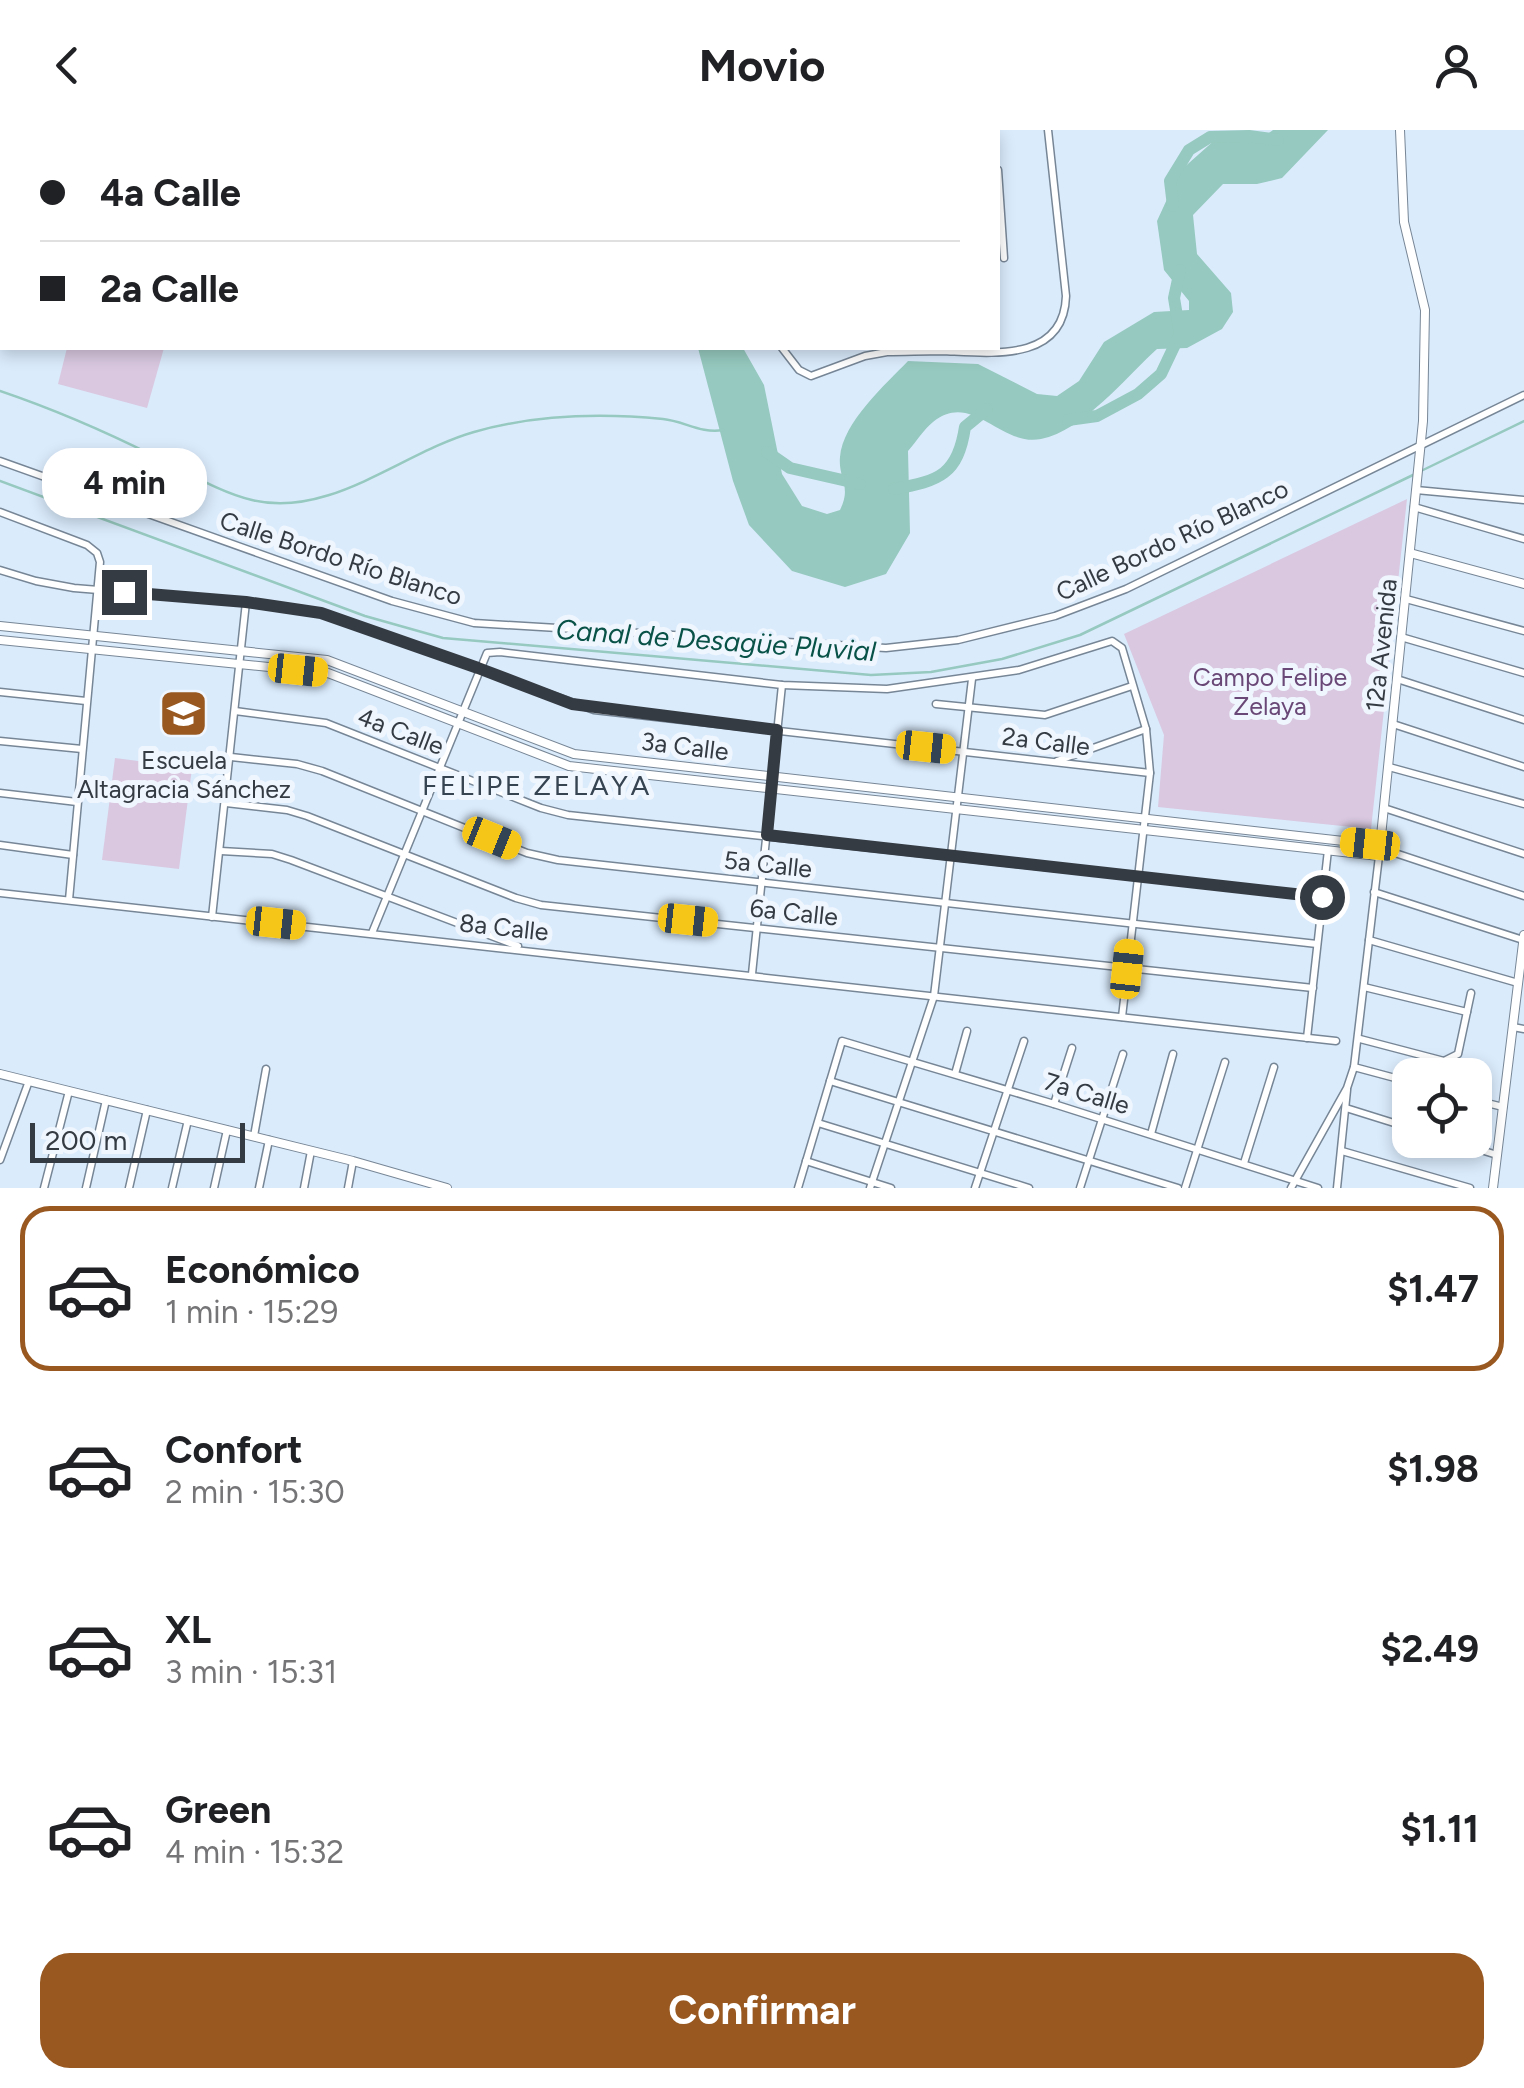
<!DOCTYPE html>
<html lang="es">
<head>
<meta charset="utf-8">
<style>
  body { margin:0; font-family:Figtree,sans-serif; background:#f6f6f6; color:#202124; height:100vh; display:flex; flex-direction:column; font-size:38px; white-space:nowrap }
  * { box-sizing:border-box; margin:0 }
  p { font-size:32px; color:#757577 }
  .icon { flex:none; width:55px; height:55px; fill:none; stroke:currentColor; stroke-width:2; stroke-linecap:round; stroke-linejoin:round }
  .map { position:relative; height:1058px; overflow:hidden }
  .side { display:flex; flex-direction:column; background:#fff; flex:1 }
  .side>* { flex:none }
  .top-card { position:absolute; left:0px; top:0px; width:1000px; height:220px; box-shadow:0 5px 15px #0003; display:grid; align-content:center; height:220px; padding:0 40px; background:#fff }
  .buttons { position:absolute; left:1392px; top:928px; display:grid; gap:20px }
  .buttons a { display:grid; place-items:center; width:100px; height:100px; border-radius:20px; background:#fff; box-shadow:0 5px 15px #0003; font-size:50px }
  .scale { position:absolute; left:30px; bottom:25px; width:215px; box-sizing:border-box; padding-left:10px; border:5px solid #353b42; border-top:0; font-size:28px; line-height:35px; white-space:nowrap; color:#353b42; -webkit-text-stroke:8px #f0f6fe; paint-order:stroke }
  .end { position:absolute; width:45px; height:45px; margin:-22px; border:12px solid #353b42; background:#fff; box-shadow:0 0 0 5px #fff }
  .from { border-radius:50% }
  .bubble { position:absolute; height:70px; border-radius:30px; background:#fff; box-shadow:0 5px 15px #0003; font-size:32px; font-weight:700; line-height:70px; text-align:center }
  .car { position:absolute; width:30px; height:60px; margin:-30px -15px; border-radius:12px; box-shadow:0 0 8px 2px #0007; background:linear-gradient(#f5c518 24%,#345 0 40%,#f5c518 0 76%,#345 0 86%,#f5c518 0) }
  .top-card b { display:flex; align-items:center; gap:35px; height:95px; font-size:38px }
  .top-card b+b { border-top:2px solid #e0e0e0 }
  .top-card i { width:25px; height:25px; background:#202124 }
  ul { padding:18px 0 0; list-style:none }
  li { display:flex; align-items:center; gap:30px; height:165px; margin:0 20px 15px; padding:0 20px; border:5px solid transparent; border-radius:30px }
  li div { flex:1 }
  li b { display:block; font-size:38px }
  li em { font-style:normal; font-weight:700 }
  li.current { border-color:#985820 }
  li>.icon { width:90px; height:90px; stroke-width:1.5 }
  .action { display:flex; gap:20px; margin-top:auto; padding:20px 40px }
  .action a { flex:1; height:115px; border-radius:30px; background:#985820; color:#fff; font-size:40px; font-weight:700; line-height:115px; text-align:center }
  header { display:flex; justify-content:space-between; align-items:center; height:130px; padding:0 40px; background:#fff; font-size:45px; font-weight:700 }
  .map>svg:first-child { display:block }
</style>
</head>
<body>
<header><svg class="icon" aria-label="back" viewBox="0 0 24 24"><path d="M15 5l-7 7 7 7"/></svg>Movio<svg class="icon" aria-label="person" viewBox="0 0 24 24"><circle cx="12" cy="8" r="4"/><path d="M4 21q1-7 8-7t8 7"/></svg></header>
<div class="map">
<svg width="1524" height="1058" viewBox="0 0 1524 1058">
  <rect width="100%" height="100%" fill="#daebfc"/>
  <!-- green -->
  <g fill="#d9c8e0">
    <polygon points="67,218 164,218 147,278 58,254"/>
    <polygon points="1407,369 1371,699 1158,677 1164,605 1124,504"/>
    <polygon points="115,628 192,638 179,739 102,730"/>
  </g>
  <!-- water -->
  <path fill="#96c9bf" d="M1273,0H1328L1282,48L1257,54H1223L1193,85L1197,124L1231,163L1233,182L1222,199L1187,218L1157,219C1126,247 1083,301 1041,309C1000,317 972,260 933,292C924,299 916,312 908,321L910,403L886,444L845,457L792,441L749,395L733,351L698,218H743L764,255L782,344L802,376L827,384L840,380C852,356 838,349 840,327C843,292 885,255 908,231L978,234L1037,264L1057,266L1079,251L1104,212L1154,182L1189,180V171L1164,140L1157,91L1180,41L1217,8L1259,10Z"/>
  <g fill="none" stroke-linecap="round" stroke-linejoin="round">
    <!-- stream -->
    <g stroke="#96c9bf" stroke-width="2.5">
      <path d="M0,261C53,279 104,301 154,326C186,341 218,362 252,370C330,389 403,322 474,302C537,284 600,283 663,289C684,291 701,304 723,300"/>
      <polyline points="1421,341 1524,291"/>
      <polyline points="0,351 365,486 443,508 871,545 931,542 1002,529 1080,505 1413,345"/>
    </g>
    <!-- river -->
    <g stroke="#96c9bf" stroke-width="12">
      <polyline points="1173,76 1170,51 1189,20 1210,7 1249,6 1278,10"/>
      <polyline points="1068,290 1097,286 1138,264 1161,244 1180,204 1174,168 1180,140"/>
      <polyline points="767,322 790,338 860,354"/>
      <path d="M894,359C940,351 958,344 965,297L987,279"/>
    </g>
    <defs>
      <g id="minor">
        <polyline points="764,0 764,2"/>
        <polyline points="770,0 773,2"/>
        <polyline points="993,0 993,2"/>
        <polyline points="0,2 6,2"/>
        <polyline points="31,2 32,0"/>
        <polyline points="72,2 73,0"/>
        <polyline points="115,2 116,0"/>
        <polyline points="156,2 156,0"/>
        <polyline points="197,2 198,0"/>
        <polyline points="239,2 239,0"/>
        <polyline points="966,2 972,0"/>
        <polyline points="998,40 1004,128"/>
        <polyline points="0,153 2,154"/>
        <path d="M782,218L799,240L811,246L865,226L887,222C905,222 923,221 942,221C990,223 1064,233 1066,166L1048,0"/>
        <polyline points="0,331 392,471 474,493 886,518 958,510 1055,486 1126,459 1524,265"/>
        <polyline points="1416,360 1524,370"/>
        <polyline points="1414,377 1524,409"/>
        <polyline points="0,382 87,415 97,423 100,432 69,770"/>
        <polyline points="0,440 36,451 74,458 246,472 321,483 594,580 1150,643"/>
        <polyline points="1406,469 1524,501"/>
        <polyline points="1401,507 1524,543"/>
        <polyline points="1397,549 1524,590"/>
        <polyline points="0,562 86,571"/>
        <polyline points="936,574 1045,585 1132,556"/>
        <polyline points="235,581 326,593 541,678 568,685 1322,767"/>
        <polyline points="1393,594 1524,637"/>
        <polyline points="0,611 82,619"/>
        <polyline points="231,627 297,634 322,641 527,723 558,730 1317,814"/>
        <polyline points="1057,631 1146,599"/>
        <polyline points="1389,637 1524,674"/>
        <polyline points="0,663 77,672"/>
        <polyline points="226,673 287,680 307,686 516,768 541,775 1313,858"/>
        <polyline points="1384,678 1524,724"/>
        <polyline points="0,715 73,725"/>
        <polyline points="1380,718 1524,766"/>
        <polyline points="221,721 272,724 291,730 518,816"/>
        <polyline points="1374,762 1523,810"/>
        <polyline points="0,763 1336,911"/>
        <polyline points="212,787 246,472"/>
        <polyline points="372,803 487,523 500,522 782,555 887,559 1019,540 1112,511 1122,518 1146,599 1150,643 1122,887"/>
        <polyline points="1369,810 1518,853"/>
        <polyline points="752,844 782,555"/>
        <polyline points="1364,857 1467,882"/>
        <polyline points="1513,897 1524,899"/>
        <polyline points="1307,908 1328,720"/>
        <polyline points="1360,909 1444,931 1458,924 1471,863"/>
        <polyline points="1354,937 1410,952"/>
        <polyline points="955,944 967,901"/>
        <polyline points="830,951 1178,1058"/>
        <polyline points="1475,970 1503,977"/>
        <polyline points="1054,974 1072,918"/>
        <polyline points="1346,978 1410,998"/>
        <polyline points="818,993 1029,1058"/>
        <polyline points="1151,1004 1173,924"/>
        <polyline points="254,1006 266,939"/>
        <polyline points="1449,1010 1497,1025"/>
        <polyline points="1342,1021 1470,1058"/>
        <polyline points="0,1030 29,951"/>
        <polyline points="806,1031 891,1058"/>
        <polyline points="1244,1033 1274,937"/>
        <polyline points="44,1058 69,961"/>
        <polyline points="86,1058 106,970"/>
        <polyline points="129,1058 147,980"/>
        <polyline points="172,1058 188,990"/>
        <polyline points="214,1058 227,1000"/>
        <polyline points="259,1058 269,1010"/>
        <polyline points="304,1058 311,1021"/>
        <polyline points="348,1058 353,1031"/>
        <polyline points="798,1058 842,911 1054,974 1318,1058"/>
        <polyline points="870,1058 934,866 972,549"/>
        <polyline points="975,1058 1024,911"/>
        <polyline points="1080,1058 1123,924"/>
        <polyline points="1185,1058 1225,932"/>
        <polyline points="1291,1058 1347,958 1354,937 1379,726"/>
        <polyline points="1337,1058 1347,960"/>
      </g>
      <g id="tertiary">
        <polyline points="1410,423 1524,454"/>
        <polyline points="0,496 327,530 574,624 1370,714 1380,718"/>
        <polyline points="0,510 328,543 569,636 1379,726 1423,291 1425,180 1404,92 1400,0"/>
        <polyline points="0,944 353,1031 447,1058"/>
        <polyline points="1493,1058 1524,805"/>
      </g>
    </defs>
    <!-- minor casing -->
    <use href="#minor" stroke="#778696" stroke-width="9"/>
    <!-- tertiary casing -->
    <use href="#tertiary" stroke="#778696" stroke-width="10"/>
    <!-- minor -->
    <use href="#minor" stroke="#fff" stroke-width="6"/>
    <!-- tertiary -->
    <use href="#tertiary" stroke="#fff" stroke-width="8"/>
  </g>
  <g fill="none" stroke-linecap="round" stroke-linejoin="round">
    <!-- route -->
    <polyline stroke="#353b42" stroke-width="12" points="124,462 246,472 321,483 478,538 572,574 777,600 767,705 1322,767"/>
  </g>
  <!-- icons -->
  <defs>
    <symbol id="school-square" viewBox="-11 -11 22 22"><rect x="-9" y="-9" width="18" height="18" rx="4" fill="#985820" stroke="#f0f6fe"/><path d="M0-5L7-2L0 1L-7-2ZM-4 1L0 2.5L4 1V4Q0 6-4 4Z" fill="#fff"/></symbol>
  </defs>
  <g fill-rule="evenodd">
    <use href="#school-square" x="156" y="556" width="55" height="55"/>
  </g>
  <g text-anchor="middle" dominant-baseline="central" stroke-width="10" stroke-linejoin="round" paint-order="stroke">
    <!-- street labels -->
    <g font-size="25" fill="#353b42" stroke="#f0f6fe">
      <text transform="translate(1172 410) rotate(-25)">Calle Bordo Río Blanco</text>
      <text transform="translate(341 428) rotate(18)">Calle Bordo Río Blanco</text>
      <text transform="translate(1381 515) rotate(-84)">12a Avenida</text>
      <text transform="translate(401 601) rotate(21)">4a Calle</text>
      <text transform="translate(1046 611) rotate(7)">2a Calle</text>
      <text transform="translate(685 616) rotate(7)">3a Calle</text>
      <text transform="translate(768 734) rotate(6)">5a Calle</text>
      <text transform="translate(794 782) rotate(6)">6a Calle</text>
      <text transform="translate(504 797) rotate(6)">8a Calle</text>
      <text transform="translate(1087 963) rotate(17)">7a Calle</text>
    </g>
    <!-- park labels -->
    <g font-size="25" fill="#694776" stroke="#f0f6fe">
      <text x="1270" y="547">Campo Felipe<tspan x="1270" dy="29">Zelaya</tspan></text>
    </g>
    <!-- poi labels -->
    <g font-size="25" fill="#353b42" stroke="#f0f6fe">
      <text x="184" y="630">Escuela<tspan x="184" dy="29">Altagracia Sánchez</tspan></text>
    </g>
    <!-- water labels -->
    <g font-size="28" font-style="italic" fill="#085248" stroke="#f0f6fe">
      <text transform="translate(716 510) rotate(4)">Canal de Desagüe Pluvial</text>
    </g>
    <!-- neighbourhood labels -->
    <g font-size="28" letter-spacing="2.5" fill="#364351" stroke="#f0f6fe">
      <text x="537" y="655">FELIPE ZELAYA</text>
    </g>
  </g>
</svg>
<div class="buttons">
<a><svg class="icon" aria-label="locate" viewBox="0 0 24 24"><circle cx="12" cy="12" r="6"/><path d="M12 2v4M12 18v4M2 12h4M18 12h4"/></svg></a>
</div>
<div class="scale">200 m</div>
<i class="end from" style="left:1322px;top:767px"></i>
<i class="end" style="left:124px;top:462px"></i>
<div class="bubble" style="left:42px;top:318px;width:165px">4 min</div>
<i class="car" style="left:298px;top:540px;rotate:96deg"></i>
<i class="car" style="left:926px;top:617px;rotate:96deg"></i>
<i class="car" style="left:492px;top:708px;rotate:112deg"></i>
<i class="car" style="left:1370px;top:714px;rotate:276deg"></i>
<i class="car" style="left:688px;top:790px;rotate:96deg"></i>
<i class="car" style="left:276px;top:793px;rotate:96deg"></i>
<i class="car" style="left:1127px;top:839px;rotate:6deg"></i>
<div class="top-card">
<b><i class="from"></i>4a Calle</b>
<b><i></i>2a Calle</b>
</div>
</div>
<section class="side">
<ul>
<li class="current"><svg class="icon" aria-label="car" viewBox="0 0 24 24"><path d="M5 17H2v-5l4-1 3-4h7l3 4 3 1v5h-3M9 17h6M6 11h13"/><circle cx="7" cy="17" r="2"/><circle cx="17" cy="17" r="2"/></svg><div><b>Económico</b><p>1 min · 15:29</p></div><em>$1.47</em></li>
<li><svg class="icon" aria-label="car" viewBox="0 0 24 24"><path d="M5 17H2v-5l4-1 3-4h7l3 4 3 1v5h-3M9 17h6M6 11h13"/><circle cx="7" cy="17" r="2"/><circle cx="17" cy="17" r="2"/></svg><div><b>Confort</b><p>2 min · 15:30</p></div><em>$1.98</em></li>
<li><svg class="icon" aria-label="car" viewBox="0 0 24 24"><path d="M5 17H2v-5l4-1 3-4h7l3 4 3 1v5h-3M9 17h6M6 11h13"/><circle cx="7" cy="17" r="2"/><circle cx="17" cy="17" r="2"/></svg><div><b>XL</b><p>3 min · 15:31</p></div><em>$2.49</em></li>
<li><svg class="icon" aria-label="car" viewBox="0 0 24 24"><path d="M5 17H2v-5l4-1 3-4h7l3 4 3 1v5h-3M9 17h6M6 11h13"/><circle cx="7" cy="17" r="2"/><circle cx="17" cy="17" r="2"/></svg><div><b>Green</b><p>4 min · 15:32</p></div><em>$1.11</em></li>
</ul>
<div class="action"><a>Confirmar</a></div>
</section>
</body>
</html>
